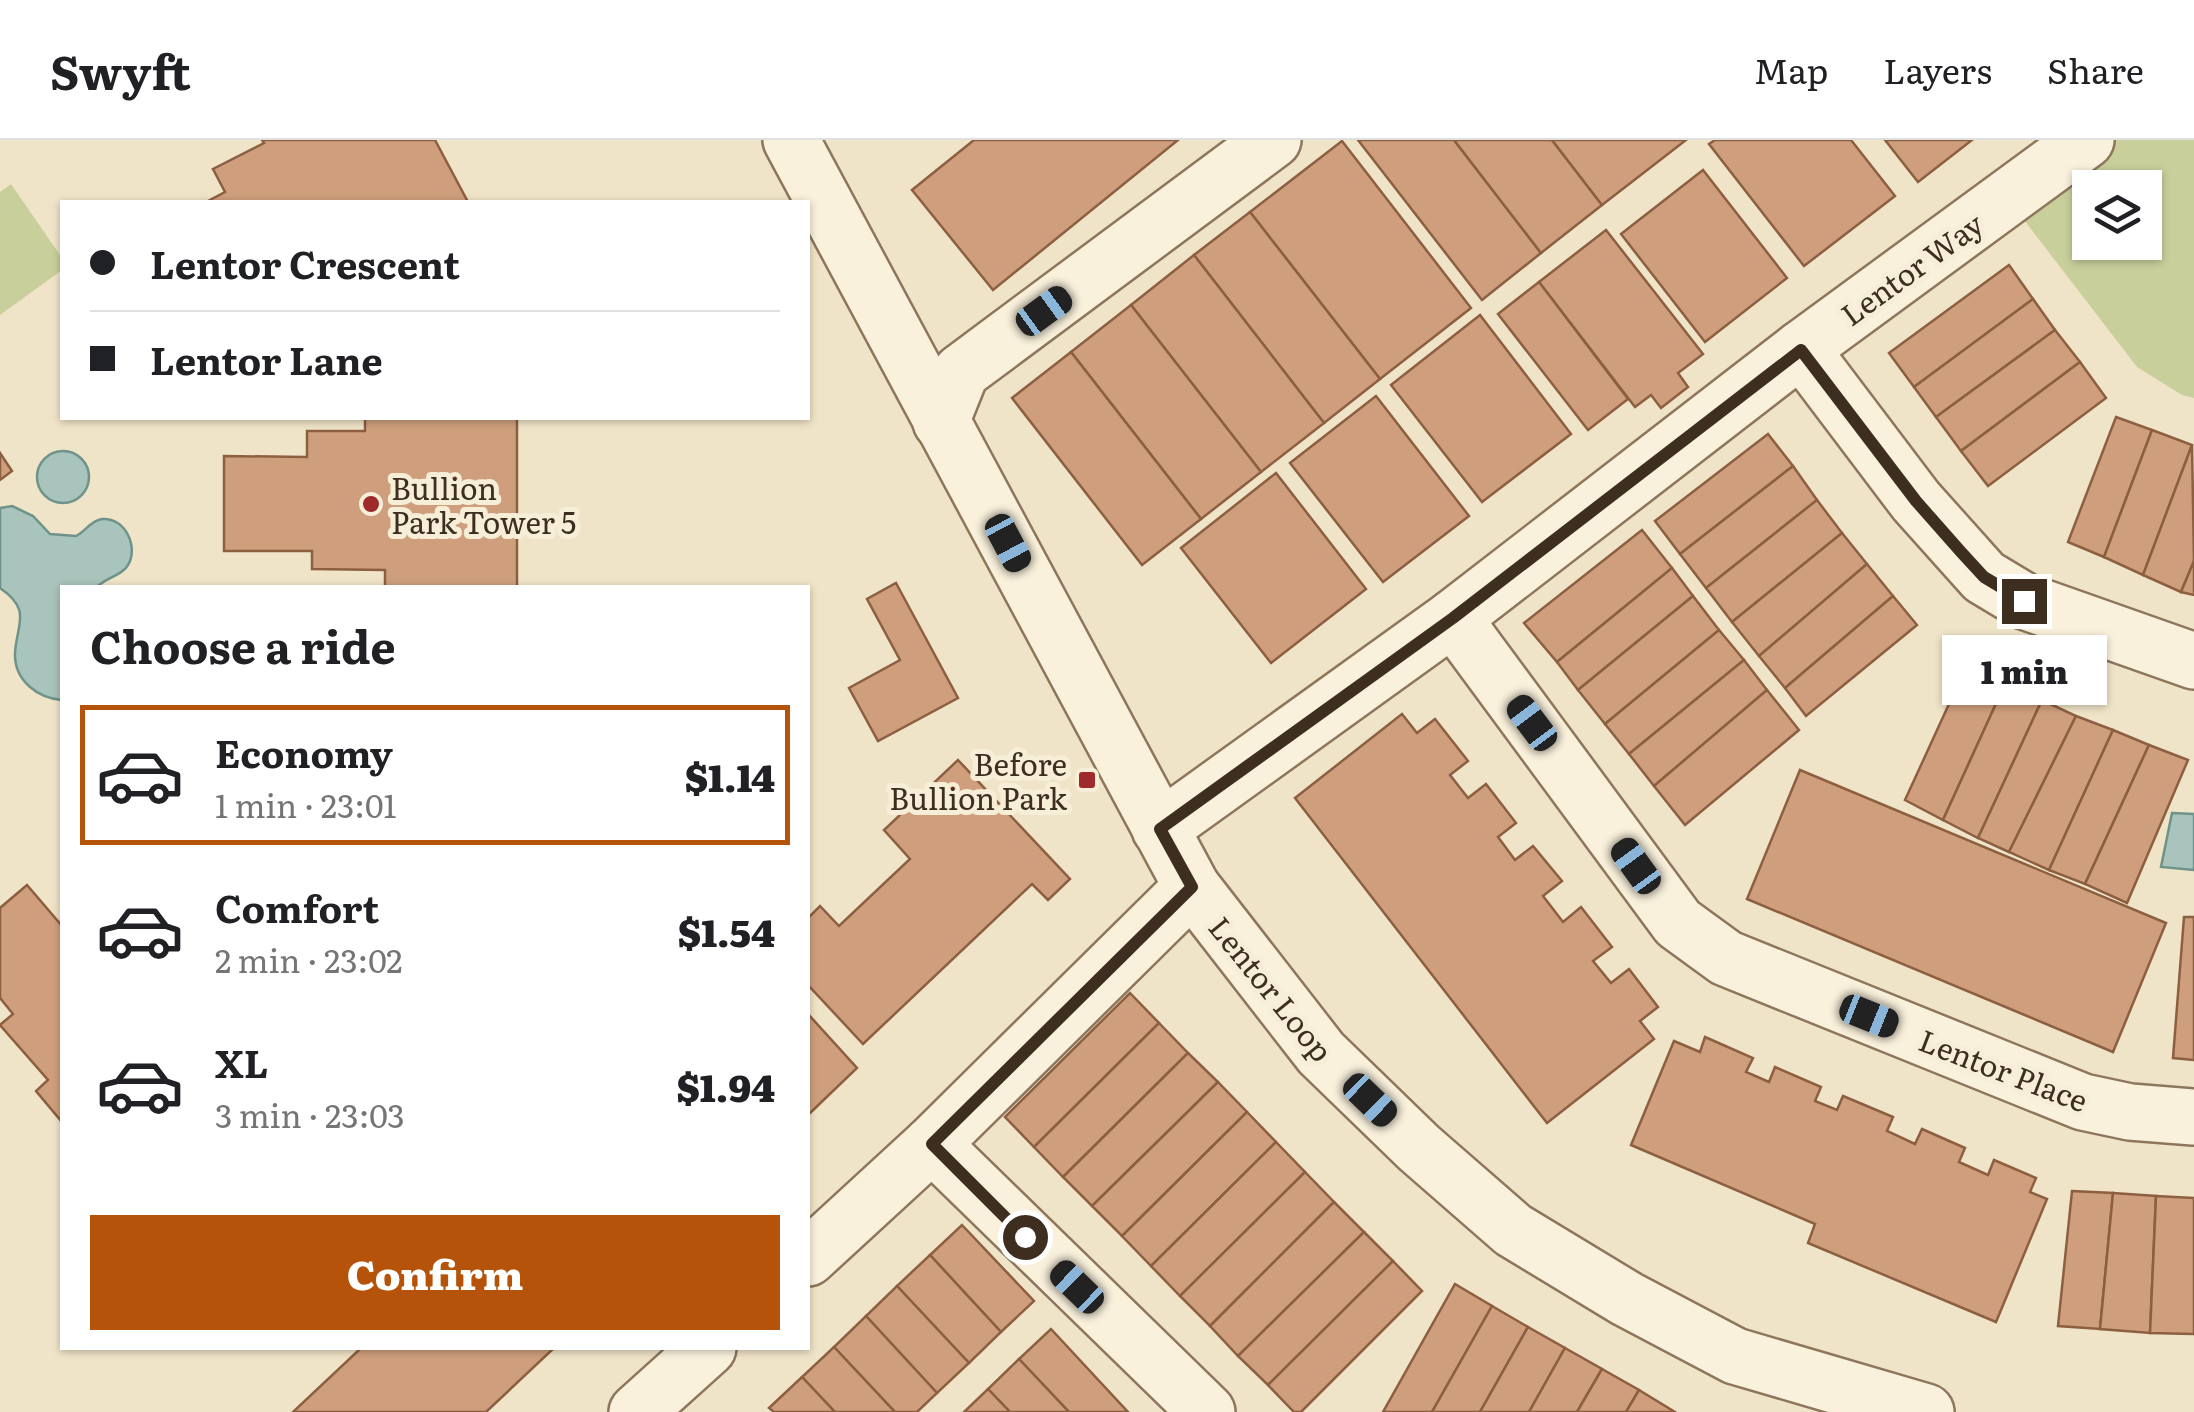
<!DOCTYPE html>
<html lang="en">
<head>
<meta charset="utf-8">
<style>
  body { margin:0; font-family:Literata,serif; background:#f6f6f6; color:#202124; height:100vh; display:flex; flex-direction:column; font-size:38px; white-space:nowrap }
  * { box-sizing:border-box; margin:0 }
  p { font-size:32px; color:#757577 }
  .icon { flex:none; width:55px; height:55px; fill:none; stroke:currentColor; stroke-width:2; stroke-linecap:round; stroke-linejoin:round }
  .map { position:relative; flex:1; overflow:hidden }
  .sheet { position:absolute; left:60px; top:445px; width:750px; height:765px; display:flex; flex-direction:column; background:#fff; border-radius:0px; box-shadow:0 2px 8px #0004 }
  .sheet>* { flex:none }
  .guide { position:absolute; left:60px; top:60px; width:750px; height:220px; border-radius:0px; box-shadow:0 2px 8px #0004; display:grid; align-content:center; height:220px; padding:0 30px; background:#fff }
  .controls { position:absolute; left:2072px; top:30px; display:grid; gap:20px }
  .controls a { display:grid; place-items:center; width:90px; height:90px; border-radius:0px; background:#fff; box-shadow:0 2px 8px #0004; font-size:50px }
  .end { position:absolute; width:45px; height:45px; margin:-22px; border:12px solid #3d2e20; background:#fff; box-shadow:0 0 0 5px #fff }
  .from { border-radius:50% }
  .bubble { position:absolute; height:70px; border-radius:0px; background:#fff; box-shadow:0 2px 8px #0004; font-size:32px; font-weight:800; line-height:70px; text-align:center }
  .car { position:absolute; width:30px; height:60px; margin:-30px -15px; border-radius:12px; box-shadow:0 0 8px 2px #0007; background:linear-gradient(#222 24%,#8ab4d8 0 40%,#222 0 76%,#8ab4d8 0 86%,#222 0) }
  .guide b { display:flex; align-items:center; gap:35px; height:95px; font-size:38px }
  .guide b+b { border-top:2px solid #e0e0e0 }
  .guide i { width:25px; height:25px; background:#202124 }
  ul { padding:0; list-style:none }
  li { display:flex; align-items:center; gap:30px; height:140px; margin:0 20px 15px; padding:0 10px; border:5px solid transparent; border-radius:0px }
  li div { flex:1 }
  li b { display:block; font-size:38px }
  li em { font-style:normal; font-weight:800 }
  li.active { border-color:#b45309 }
  li>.icon { width:90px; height:90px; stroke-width:1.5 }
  h2 { padding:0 30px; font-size:45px; line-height:120px }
  .action { display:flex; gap:20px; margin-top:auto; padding:20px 30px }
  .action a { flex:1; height:115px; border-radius:0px; background:#b45309; color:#fff; font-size:40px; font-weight:800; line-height:115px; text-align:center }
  header { display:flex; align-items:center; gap:60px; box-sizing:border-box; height:140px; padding:0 50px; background:#fff; border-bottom:2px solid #e0e0e0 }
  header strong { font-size:48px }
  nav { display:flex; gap:55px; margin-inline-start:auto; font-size:35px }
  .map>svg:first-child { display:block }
</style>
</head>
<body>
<header>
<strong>Swyft</strong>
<nav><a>Map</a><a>Layers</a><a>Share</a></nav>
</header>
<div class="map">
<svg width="2194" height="1272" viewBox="0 0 2194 1272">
  <rect width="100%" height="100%" fill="#f0e4c8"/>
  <!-- green -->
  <g fill="#c9cf9b" fill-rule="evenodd">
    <path d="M2110,0H2194V258L2182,255L2137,227L2014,67ZM2090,48H2145V102H2090Z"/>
    <polygon points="11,44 62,118 62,130 0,175 0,52"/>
  </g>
  <!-- water -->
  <g fill="#a9c4bc" stroke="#6f938a" stroke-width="2.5">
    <circle cx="63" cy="337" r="26"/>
    <path d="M12,366L33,376L50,394L76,396C86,391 90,381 102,379C125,377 139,407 128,425C123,435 107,437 97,447L62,448V560C38,558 14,541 15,513C17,483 32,470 0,448V368Z"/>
    <polygon points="2172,673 2194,674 2194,730 2161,727"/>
  </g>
  <!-- building -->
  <g fill="#cf9f7d" stroke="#8d5f41" stroke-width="2.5">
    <polygon points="262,0 435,0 468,62 206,62 225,52 213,29 264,3"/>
    <polygon points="974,0 1178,0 993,150 912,50"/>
    <polygon points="1358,0 1454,0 1541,113 1482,160"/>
    <polygon points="1454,0 1552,0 1602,65 1541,113"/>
    <polygon points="1552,0 1686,0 1602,65"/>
    <polygon points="1715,0 1851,0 1895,56 1804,126 1709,4"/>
    <polygon points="1885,0 1972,0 1918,42"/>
    <polygon points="1342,1 1471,168 1380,239 1250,72"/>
    <polygon points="1703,30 1787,138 1705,202 1621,94"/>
    <polygon points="1250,72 1380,239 1324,283 1194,115"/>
    <polygon points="1606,90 1703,214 1678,233 1688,247 1661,268 1651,255 1635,267 1539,142"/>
    <polygon points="1194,115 1324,283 1261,332 1131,165"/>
    <polygon points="2009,125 2033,159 1914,247 1889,213"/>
    <polygon points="1539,142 1628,259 1588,290 1498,174"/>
    <polygon points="2033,159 2055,190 1936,277 1914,247"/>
    <polygon points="1131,165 1261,332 1201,379 1071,212"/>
    <polygon points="1480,175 1571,294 1482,362 1391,245"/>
    <polygon points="2055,190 2080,222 1961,311 1936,277"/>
    <polygon points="1071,212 1201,379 1142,425 1012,258"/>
    <polygon points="2080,222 2106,258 1988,346 1961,311"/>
    <polygon points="1376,256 1469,376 1383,442 1290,323"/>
    <polygon points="2116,277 2152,290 2104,417 2068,402"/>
    <polygon points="365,278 517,278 517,448 385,447 385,430 312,429 312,411 224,411 224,316 307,317 307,291 365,291"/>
    <polygon points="2152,290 2192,305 2143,435 2104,417"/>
    <polygon points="1768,294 1793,326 1680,414 1655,381"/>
    <polygon points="2192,305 2194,421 2181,452 2143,435"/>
    <polygon points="0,313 12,331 0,340"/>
    <polygon points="1793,326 1817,360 1706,448 1680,414"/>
    <polygon points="1276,333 1366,449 1271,523 1181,408"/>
    <polygon points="1817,360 1842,393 1732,482 1706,448"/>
    <polygon points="1642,390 1672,428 1557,522 1524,483"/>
    <polygon points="1842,393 1867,424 1759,516 1732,482"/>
    <polygon points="2194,421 2194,455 2181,452"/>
    <polygon points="1867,424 1893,456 1785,548 1759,516"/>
    <polygon points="1672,428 1693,456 1578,550 1557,522"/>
    <polygon points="896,443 958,558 878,601 849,548 900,520 867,459"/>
    <polygon points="1693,456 1719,490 1605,584 1578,550"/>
    <polygon points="1893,456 1917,485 1806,576 1785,548"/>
    <polygon points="1719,490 1744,520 1629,614 1605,584"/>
    <polygon points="1744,520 1767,550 1654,646 1629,614"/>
    <polygon points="1966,527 2005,544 1943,680 1905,660"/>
    <polygon points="2005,544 2042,560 1978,698 1943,680"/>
    <polygon points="1767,550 1799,590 1685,685 1654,646"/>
    <polygon points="2042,560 2076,576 2009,712 1978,698"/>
    <polygon points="1402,574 1417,593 1435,579 1468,621 1450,635 1468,658 1486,644 1516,683 1498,697 1515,720 1533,706 1562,741 1543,756 1563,782 1581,767 1612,807 1593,821 1611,843 1629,829 1658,867 1640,881 1654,899 1547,983 1295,658"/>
    <polygon points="2076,576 2113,590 2049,730 2009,712"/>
    <polygon points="2113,590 2149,605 2085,744 2049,730"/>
    <polygon points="2149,605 2188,620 2127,763 2085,744"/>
    <polygon points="958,620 1070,739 1048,760 1032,744 863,904 808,845 808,778 820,766 839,786 910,719 884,690"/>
    <polygon points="1800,630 2166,783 2113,912 1747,759"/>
    <polygon points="27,745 62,786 62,982 36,951 48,940 0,885 13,874 0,858 0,768"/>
    <polygon points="2184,777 2194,777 2194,920 2173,918"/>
    <polygon points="1130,853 1159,883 1034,1007 1005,977"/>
    <polygon points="808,874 857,928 808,975"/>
    <polygon points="1159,883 1188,913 1063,1037 1034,1007"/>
    <polygon points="1705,897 1753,918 1746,932 1769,942 1775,927 1821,947 1815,961 1837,970 1843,956 1893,977 1887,991 1915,1004 1922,989 1965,1008 1959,1022 1988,1035 1994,1020 2036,1038 2030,1052 2047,1059 1996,1182 1808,1103 1815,1084 1631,1005 1674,901 1700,912"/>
    <polygon points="1188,913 1218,942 1092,1066 1063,1037"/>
    <polygon points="1218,942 1247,972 1122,1096 1092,1066"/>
    <polygon points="1247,972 1276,1002 1151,1126 1122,1096"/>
    <polygon points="1276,1002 1305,1032 1180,1156 1151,1126"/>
    <polygon points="1305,1032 1334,1062 1210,1186 1180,1156"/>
    <polygon points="2072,1051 2113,1053 2100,1189 2058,1186"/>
    <polygon points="2113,1053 2156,1056 2150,1193 2100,1189"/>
    <polygon points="2156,1056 2194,1058 2194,1194 2150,1193"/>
    <polygon points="1334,1062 1364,1092 1238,1216 1210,1186"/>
    <polygon points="962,1085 1034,1161 1001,1192 930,1115"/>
    <polygon points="1364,1092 1393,1121 1268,1245 1238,1216"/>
    <polygon points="930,1115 1001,1192 969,1223 897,1146"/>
    <polygon points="1393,1121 1422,1151 1301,1272 1294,1272 1268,1245"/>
    <polygon points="1455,1144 1492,1166 1432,1272 1383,1272"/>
    <polygon points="897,1146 969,1223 937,1253 866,1176"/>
    <polygon points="1492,1166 1528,1187 1480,1272 1432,1272"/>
    <polygon points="866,1176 937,1253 917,1272 895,1272 834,1207"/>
    <polygon points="1528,1187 1565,1208 1529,1272 1480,1272"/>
    <polygon points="1051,1189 1128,1272 1069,1272 1019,1219"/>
    <polygon points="834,1207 895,1272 835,1272 802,1237"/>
    <polygon points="361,1208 554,1208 486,1272 293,1272"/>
    <polygon points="1565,1208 1602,1229 1577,1272 1529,1272"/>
    <polygon points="1019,1219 1069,1272 1010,1272 988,1249"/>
    <polygon points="1602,1229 1639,1250 1626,1272 1577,1272"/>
    <polygon points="802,1237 835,1272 774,1272 769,1268"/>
    <polygon points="988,1249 1010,1272 964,1272"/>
    <polygon points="1639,1250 1675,1272 1626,1272"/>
  </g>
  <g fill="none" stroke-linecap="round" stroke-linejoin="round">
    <defs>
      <g id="minor">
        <polyline points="791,0 1192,747 1321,913 1419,1008 1513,1090 1627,1159 1735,1216 1926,1272"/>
        <polyline points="1801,209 1916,361 1984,437 2024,461 2194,521"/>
        <polyline points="941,282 961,232 1273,0"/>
        <polyline points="1453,478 1678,783 1726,818 2083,962 2130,972 2194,977"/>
        <polyline points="1160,689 1453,478 1801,209 2086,0"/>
        <polyline points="932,1004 1207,1272"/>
        <polyline points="808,1118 932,1004 1192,747"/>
        <polyline points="637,1272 708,1208"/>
      </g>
    </defs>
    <!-- minor casing -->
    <use href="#minor" stroke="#8d765c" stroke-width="60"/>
    <!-- minor -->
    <use href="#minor" stroke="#faf1dc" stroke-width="55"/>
  </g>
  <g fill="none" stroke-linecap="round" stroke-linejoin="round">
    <!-- route -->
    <polyline stroke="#3d2e20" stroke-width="12" points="1025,1097 932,1004 1192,747 1160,689 1453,478 1801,210 1916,361 1961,412 1984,437 2024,461"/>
  </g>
  <!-- markers -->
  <g fill="#9e2a2b" stroke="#f7eed8" stroke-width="4">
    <circle cx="371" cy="364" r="10"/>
    <rect x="1077" y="630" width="20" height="20" rx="5"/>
  </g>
  <g text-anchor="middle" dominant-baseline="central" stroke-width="10" stroke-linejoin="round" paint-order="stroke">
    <!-- street labels -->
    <g font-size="30" fill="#3d2e20" stroke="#f7eed8">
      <text transform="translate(1911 128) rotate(-36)">Lentor Way</text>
      <text transform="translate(1272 848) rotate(51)">Lentor Loop</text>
      <text transform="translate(2004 929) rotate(21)">Lentor Place</text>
    </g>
    <!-- poi labels -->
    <g font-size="30" fill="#3d2e20" stroke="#f7eed8" text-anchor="start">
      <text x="391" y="347">Bullion<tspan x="391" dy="34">Park Tower 5</tspan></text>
      <text x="1067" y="623" text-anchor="end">Before<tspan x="1067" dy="34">Bullion Park</tspan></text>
    </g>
  </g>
</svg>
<div class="controls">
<a><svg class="icon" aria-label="layers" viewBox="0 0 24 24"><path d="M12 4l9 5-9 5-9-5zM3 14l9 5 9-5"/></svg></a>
</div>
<i class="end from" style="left:1025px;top:1097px"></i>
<i class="end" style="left:2024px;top:461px"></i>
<div class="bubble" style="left:1942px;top:495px;width:165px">1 min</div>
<i class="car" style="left:1044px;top:171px;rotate:54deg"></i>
<i class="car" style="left:1008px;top:403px;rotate:152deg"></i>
<i class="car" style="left:1532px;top:583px;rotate:323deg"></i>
<i class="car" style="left:1636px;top:726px;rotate:324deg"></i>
<i class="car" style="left:1869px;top:876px;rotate:112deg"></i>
<i class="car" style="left:1370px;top:960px;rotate:134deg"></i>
<i class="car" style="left:1077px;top:1147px;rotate:314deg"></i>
<div class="guide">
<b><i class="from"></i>Lentor Crescent</b>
<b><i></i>Lentor Lane</b>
</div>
<section class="sheet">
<h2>Choose a ride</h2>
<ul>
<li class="active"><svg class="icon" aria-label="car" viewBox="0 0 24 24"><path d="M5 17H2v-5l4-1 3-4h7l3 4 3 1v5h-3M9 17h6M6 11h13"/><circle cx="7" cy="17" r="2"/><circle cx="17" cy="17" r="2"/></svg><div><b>Economy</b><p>1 min · 23:01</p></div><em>$1.14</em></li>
<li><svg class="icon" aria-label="car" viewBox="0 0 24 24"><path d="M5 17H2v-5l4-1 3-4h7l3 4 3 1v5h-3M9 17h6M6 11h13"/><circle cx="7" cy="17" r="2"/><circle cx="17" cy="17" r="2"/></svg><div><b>Comfort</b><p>2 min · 23:02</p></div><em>$1.54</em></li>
<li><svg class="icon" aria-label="car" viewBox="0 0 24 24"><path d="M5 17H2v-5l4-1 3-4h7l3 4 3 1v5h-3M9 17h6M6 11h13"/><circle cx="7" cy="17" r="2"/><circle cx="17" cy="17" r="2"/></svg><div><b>XL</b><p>3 min · 23:03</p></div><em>$1.94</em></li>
</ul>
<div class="action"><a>Confirm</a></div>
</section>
</div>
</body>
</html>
